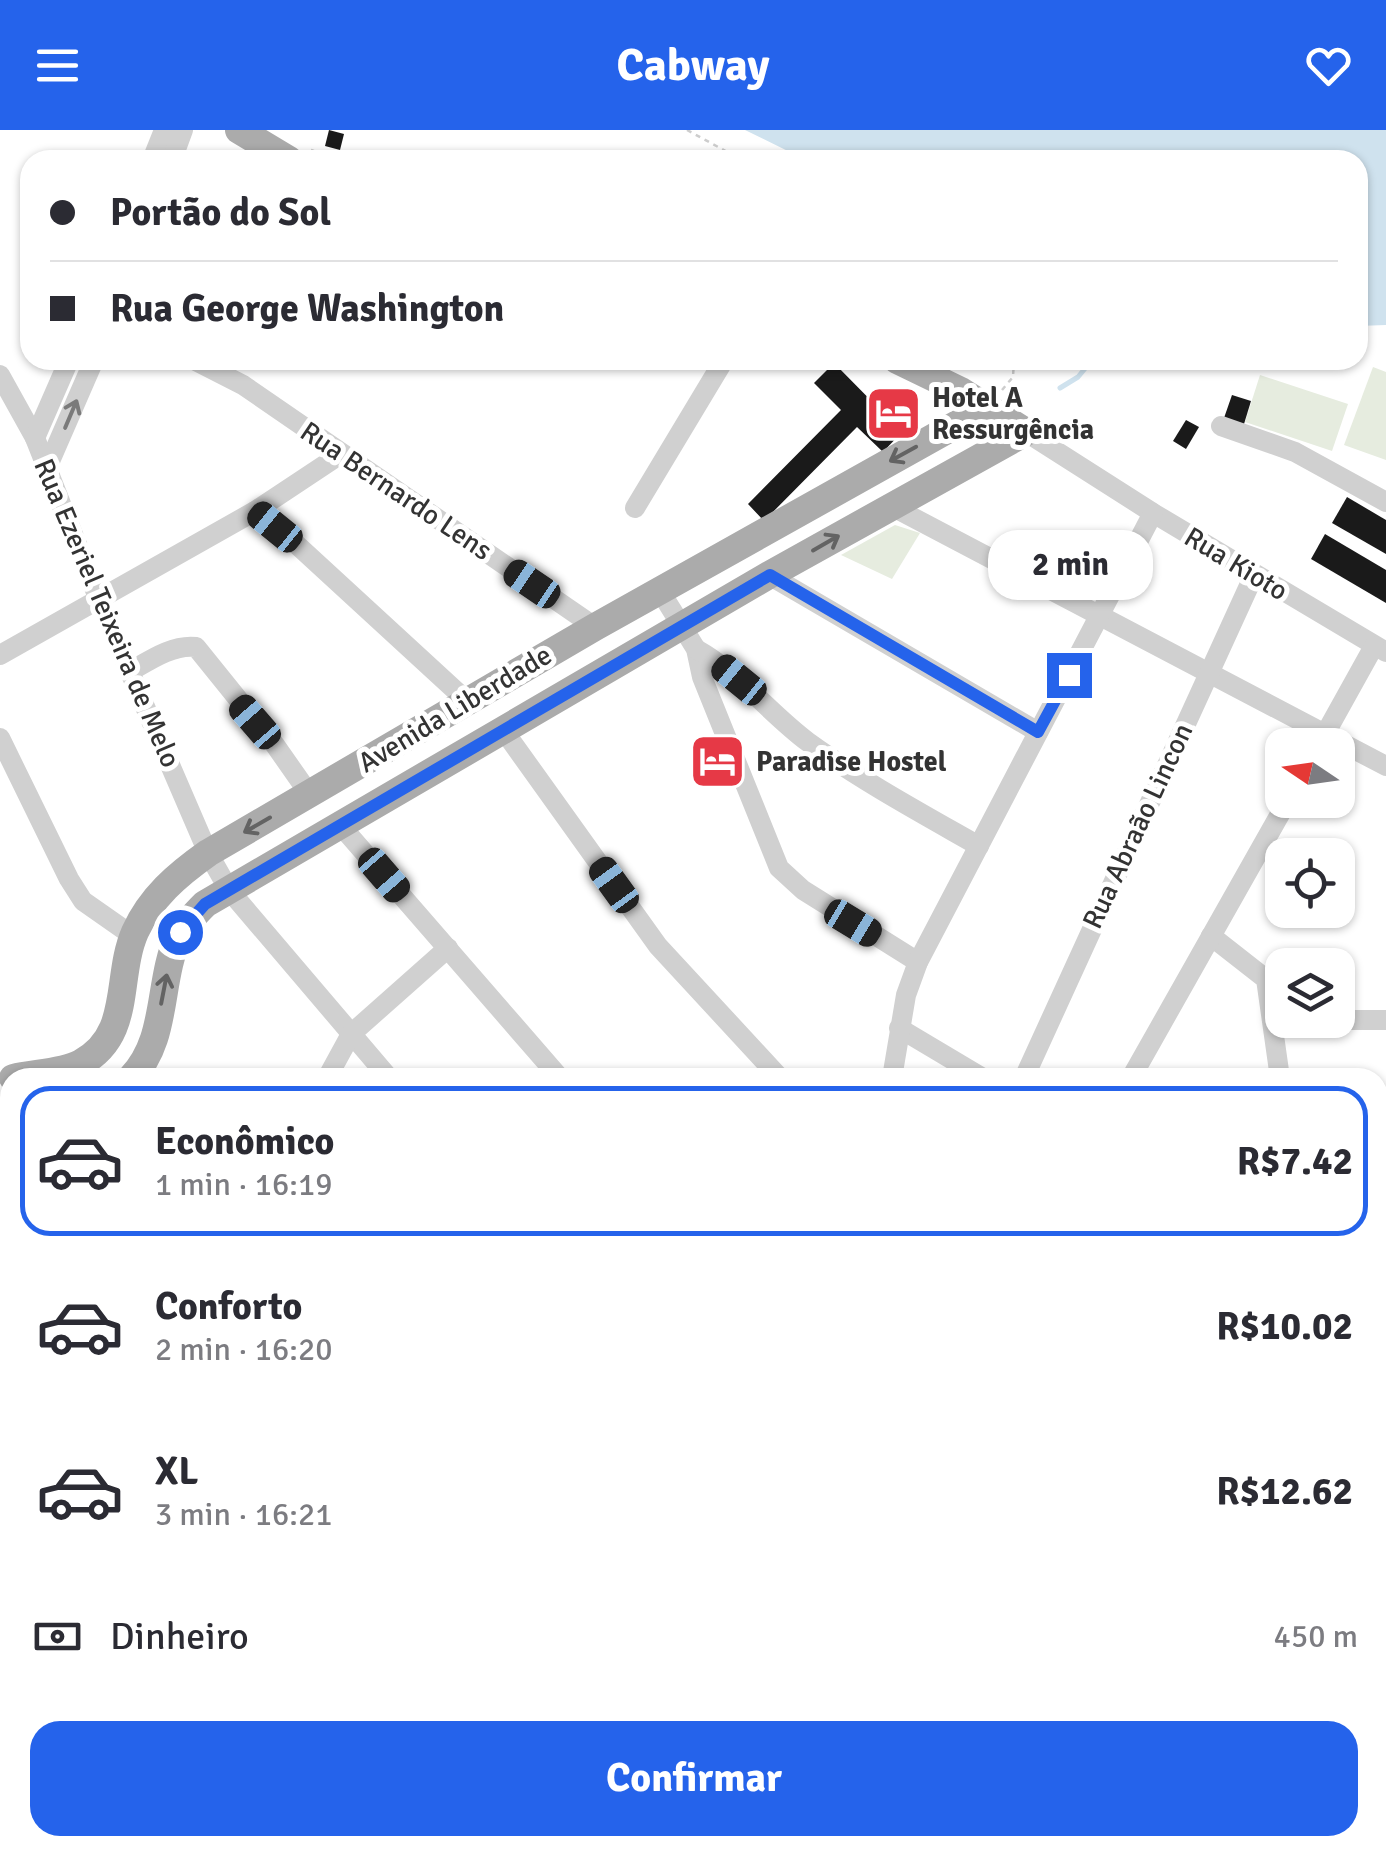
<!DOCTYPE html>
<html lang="pt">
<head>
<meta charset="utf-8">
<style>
  body { margin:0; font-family:Signika,sans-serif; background:#f2f2f3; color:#2b2b33; height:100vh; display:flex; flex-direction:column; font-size:38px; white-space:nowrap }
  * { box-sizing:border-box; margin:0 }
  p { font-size:32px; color:#7c7c81 }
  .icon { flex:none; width:55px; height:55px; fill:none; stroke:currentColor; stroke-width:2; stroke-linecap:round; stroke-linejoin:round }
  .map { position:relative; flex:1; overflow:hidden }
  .panel { position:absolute; left:0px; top:938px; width:1388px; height:788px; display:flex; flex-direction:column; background:#fff; border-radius:30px 30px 0 0; box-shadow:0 2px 8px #0004 }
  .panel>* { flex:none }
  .hud { position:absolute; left:20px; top:20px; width:1348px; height:220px; border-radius:30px; box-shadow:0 2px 8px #0004; display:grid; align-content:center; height:220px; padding:0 30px; background:#fff }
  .needle { width:65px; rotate:283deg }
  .tools { position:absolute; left:1265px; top:598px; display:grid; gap:20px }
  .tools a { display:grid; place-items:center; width:90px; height:90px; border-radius:20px; background:#fff; box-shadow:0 2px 8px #0004; font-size:50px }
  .end { position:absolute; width:45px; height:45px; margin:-22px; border:12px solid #2563eb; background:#fff; box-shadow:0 0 0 5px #fff }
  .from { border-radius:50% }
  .bubble { position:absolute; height:70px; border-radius:30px; background:#fff; box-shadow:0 2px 8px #0004; font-size:32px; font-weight:800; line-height:70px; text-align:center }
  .car { position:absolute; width:30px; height:60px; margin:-30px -15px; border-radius:12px; box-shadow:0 0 8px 2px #0007; background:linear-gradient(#222 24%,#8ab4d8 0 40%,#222 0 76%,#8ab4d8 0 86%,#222 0) }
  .hud b { display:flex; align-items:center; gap:35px; height:95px; font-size:38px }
  .hud b+b { border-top:2px solid #e1e1e2 }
  .hud i { width:25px; height:25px; background:#2b2b33 }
  ul { padding:18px 0 0; list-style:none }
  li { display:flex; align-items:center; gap:30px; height:150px; margin:0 20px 15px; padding:0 10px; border:5px solid transparent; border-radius:30px }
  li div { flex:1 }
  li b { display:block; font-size:38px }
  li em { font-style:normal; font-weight:800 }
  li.selected { border-color:#2563eb }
  li>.icon { width:90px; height:90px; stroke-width:1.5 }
  .pay { display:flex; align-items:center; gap:25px; height:110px; padding:0 30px; font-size:38px }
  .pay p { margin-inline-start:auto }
  .action { display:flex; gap:20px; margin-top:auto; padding:20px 30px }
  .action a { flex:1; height:115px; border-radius:30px; background:#2563eb; color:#fff; font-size:40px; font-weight:800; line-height:115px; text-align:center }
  header { display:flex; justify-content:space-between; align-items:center; height:130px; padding:0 30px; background:#2563eb; color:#fff; font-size:45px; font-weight:800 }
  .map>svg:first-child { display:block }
</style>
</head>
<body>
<header><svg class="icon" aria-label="menu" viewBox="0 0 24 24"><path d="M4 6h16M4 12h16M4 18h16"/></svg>Cabway<svg class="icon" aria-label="heart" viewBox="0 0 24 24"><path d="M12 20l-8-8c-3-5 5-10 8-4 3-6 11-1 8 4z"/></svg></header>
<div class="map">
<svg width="1386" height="1724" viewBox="0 0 1386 1724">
  <rect width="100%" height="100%" fill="#fff"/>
  <!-- green -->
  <g fill="#e6ecdf">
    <polygon points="1373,237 1386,242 1386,330 1344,315"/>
    <polygon points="1260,245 1348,274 1332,321 1245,292"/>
    <polygon points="895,395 920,403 892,449 841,425"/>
  </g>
  <!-- water -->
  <polygon fill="#cfe2ee" points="745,0 1386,0 1386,195 1358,196 1358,30 806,30"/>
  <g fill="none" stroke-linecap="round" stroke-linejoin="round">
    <!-- stream -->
    <polyline stroke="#cfe2ee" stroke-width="5" points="1060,258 1078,247 1092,230"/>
  </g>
  <!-- building -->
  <g fill="#1a1a1a">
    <polygon points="329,0 344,4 340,20 325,16"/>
    <polygon points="834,233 902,302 883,322 857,297 764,391 748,374 841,280 814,253"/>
    <polygon points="1232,265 1251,271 1244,294 1224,288"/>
    <polygon points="1186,290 1199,297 1186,319 1173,311"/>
    <polygon points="1347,367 1386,390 1386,424 1332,393"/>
    <polygon points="1325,404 1386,440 1386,473 1311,429"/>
  </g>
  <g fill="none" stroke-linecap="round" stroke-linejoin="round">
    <!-- path -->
    <g stroke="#cdcdcd" stroke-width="2.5" stroke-dasharray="5 5" stroke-linecap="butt">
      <polyline points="687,0 742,30"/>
      <polyline points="311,20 339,30"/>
      <polyline points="1002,260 1013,247 1014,230"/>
    </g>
    <!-- minor -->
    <g stroke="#d0d0d0" stroke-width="20">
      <polyline points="152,30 164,0"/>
      <polyline points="172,30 183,0"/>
      <polyline points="194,230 243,255 595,497"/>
      <polyline points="0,245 35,308 99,470 208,723 229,760 389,948"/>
      <polyline points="1221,296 1295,322 1386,372"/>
      <polyline points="1026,302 1153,383 1386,522"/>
      <polyline points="35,308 69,230"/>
      <polyline points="47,338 94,230"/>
      <polyline points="891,376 1386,636"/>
      <polyline points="635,378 724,230"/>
      <polyline points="255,381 295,413 468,572"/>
      <polyline points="769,445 1038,602"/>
      <polyline points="660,461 696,519 702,547 779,738 803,760 918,832"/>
      <path d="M696,519C739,543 769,583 808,612C862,651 921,683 979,716"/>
      <polyline points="0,525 255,381 341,324"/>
      <path d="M131,541C150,530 174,514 196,517L275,615L310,665"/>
      <polyline points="504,601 658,816 780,948"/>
      <polyline points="0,608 69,749 83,771 133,806"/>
      <polyline points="1319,615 1374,516"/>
      <polyline points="342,697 560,948"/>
      <polyline points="1211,806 1266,849 1280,948"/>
      <polyline points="1338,890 1386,890"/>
      <polyline points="899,898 983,948"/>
      <polyline points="327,948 351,904 448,818"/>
      <polyline points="892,948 906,865 918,832 1153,383"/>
      <polyline points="1024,948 1254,445"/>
      <polyline points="1131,948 1288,670"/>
      <polyline points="0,1117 10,1120"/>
      <polyline points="0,1203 10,1207"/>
      <polyline points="1383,1221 1386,1199"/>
      <polyline points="0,1526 10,1525"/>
      <polyline points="1378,1569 1386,1632"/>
      <polyline points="1107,1715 1107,1724"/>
      <polyline points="1192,1715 1193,1724"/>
      <polyline points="260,1723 265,1724"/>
      <polyline points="49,1724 51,1715"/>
      <polyline points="455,1724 458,1715"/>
      <polyline points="658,1724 658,1715"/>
      <polyline points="816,1724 818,1715"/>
      <polyline points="1012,1724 1013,1715"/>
    </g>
    <!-- major -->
    <g stroke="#ababab" stroke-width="28">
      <polyline points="239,0 289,30"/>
      <path d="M13,948C34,943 63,943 81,933C133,905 115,848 135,802C151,767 177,745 208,723L595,497L988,277"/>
      <path d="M131,948C169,909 157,852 179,805C185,794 196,783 205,774L769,445L1026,302L961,261L897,230"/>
      <polyline points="0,993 10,991"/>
    </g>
  </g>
  <!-- one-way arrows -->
  <defs><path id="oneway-shaft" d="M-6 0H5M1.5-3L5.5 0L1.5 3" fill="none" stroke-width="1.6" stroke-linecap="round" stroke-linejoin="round" transform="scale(2.5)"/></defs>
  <use stroke="#7a7a7a" href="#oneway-shaft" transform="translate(71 284) rotate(-67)"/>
  <g stroke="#636363">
    <use href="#oneway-shaft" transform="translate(903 324) rotate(151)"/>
    <use href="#oneway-shaft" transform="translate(826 413) rotate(-30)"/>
    <use href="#oneway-shaft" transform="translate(257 695) rotate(150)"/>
    <use href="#oneway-shaft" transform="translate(164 859) rotate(-79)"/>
  </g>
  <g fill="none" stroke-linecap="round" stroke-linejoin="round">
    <!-- route -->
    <polyline stroke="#2563eb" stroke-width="12" points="180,802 205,774 770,445 1038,602 1069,545"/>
  </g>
  <!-- icons -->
  <defs>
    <symbol id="hotel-square" viewBox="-11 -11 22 22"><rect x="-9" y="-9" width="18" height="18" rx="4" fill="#e63946" stroke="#fff"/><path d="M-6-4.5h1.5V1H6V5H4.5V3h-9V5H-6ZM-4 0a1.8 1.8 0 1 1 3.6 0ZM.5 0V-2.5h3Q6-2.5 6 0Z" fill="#fff"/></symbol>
  </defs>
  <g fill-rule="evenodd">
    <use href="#hotel-square" x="862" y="252" width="63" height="63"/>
    <use href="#hotel-square" x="686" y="600" width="63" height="63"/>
  </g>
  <g text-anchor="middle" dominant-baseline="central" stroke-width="10" stroke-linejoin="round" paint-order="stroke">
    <!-- poi labels -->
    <g font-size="28" font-weight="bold" fill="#333" stroke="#fff" text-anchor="start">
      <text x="932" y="268">Hotel A<tspan x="932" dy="32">Ressurgência</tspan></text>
      <text x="756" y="632">Paradise Hostel</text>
    </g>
    <!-- street labels -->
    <g font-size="28" fill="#333" stroke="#fff">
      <text transform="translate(396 361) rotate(34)">Rua Bernardo Lens</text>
      <text transform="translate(1236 434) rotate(31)">Rua Kioto</text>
      <text transform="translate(107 483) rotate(67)">Rua Ezeriel Teixeira de Melo</text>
      <text transform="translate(455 579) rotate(-31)">Avenida Liberdade</text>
      <text transform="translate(1138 696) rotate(-65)">Rua Abraão Lincon</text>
    </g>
  </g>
</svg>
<div class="tools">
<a><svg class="needle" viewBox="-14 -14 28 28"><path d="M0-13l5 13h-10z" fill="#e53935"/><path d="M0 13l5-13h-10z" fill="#7c7c81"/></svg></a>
<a><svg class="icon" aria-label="locate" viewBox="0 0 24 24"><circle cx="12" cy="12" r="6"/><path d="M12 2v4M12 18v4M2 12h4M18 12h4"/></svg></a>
<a><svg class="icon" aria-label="layers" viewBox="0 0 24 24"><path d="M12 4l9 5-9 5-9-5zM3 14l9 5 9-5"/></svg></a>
</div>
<i class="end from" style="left:180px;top:802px"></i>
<i class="end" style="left:1069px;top:545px"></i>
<div class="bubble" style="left:988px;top:400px;width:165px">2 min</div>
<i class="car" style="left:275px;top:397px;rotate:309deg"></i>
<i class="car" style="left:532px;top:454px;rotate:304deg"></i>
<i class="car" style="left:739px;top:550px;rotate:309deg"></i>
<i class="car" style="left:255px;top:592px;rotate:319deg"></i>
<i class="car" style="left:384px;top:745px;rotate:139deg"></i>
<i class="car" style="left:614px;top:755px;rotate:324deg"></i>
<i class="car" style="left:853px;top:793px;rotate:121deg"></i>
<div class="hud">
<b><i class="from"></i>Portão do Sol</b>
<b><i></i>Rua George Washington</b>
</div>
<section class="panel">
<ul>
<li class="selected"><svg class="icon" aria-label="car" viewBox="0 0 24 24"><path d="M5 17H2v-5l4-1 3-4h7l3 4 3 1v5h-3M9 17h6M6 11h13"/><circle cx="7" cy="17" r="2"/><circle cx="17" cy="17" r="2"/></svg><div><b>Econômico</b><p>1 min · 16:19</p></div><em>R$7.42</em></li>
<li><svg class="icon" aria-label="car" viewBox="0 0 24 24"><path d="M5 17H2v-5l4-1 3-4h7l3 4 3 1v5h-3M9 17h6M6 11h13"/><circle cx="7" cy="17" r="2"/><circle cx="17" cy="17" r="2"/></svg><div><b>Conforto</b><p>2 min · 16:20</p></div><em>R$10.02</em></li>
<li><svg class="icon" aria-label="car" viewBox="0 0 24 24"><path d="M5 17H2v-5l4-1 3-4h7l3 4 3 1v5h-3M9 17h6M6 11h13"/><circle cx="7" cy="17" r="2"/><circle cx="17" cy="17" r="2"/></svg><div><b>XL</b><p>3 min · 16:21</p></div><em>R$12.62</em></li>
</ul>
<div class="pay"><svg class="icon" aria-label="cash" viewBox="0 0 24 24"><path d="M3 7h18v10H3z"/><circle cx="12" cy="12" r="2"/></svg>Dinheiro<p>450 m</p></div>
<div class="action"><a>Confirmar</a></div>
</section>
</div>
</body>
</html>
